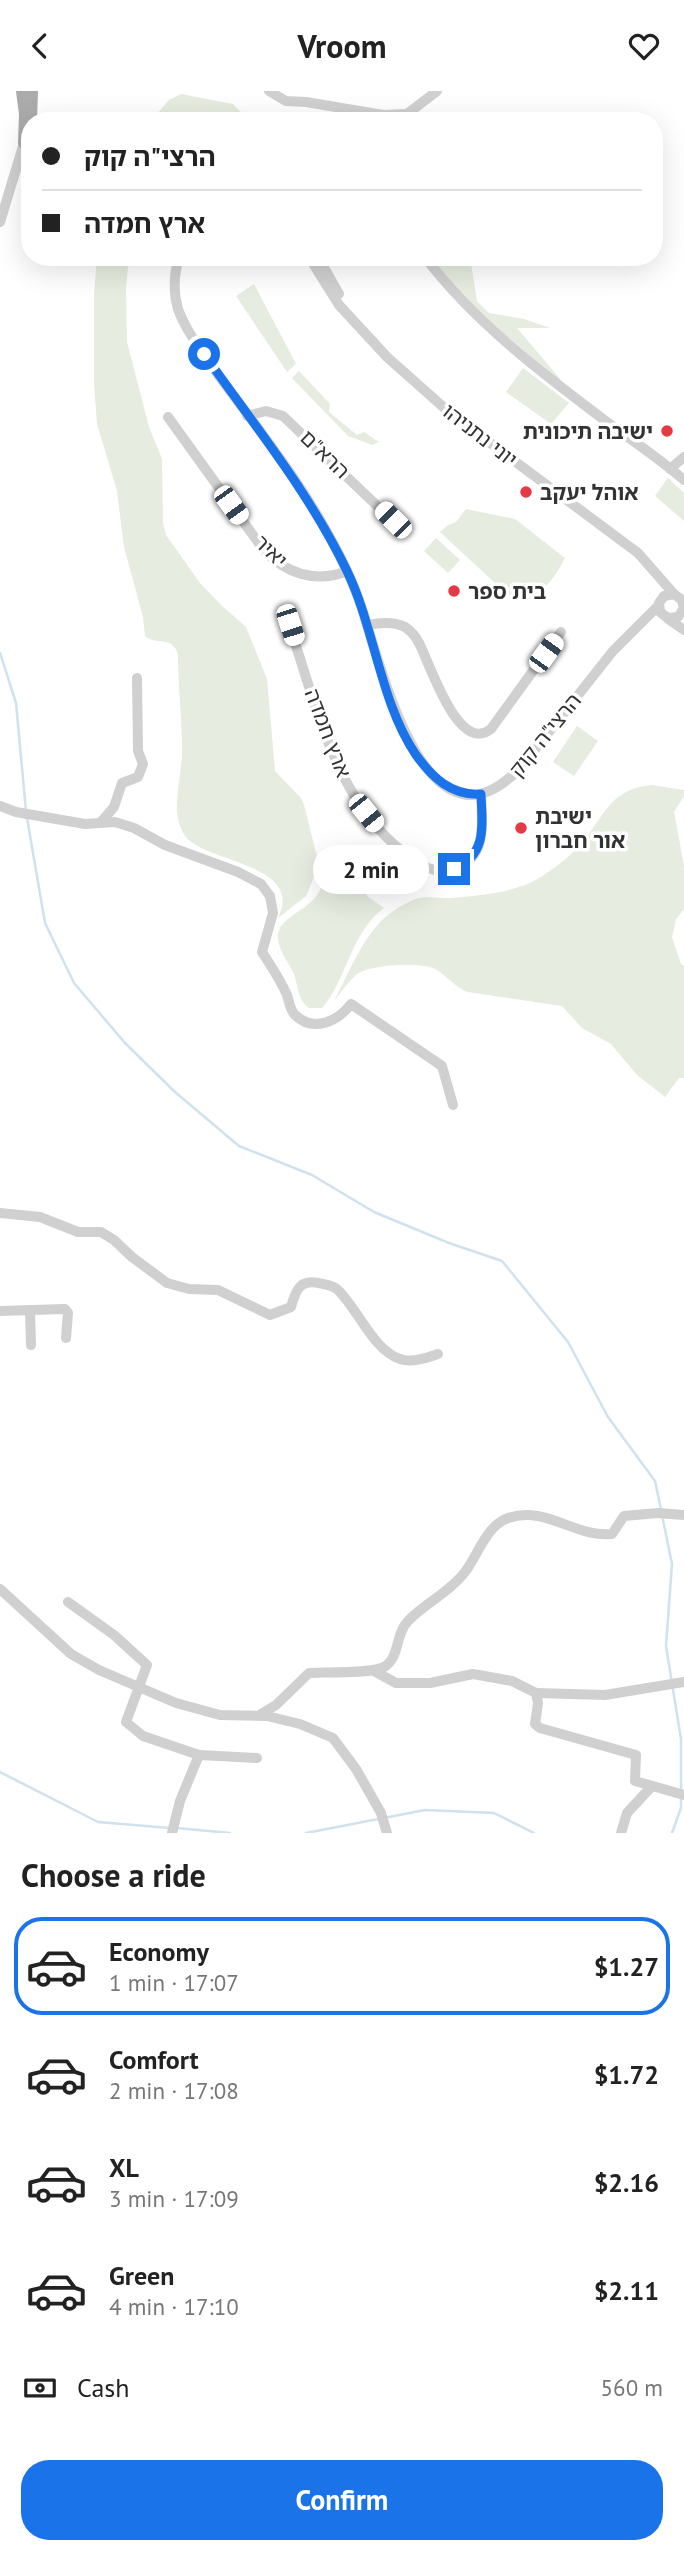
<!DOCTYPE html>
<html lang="en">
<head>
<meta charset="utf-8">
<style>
  body { margin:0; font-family:"PT Sans","Noto Sans Hebrew",sans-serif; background:#f2f2f2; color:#222; height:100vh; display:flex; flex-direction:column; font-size:26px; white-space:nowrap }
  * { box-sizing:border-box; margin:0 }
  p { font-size:23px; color:#767676 }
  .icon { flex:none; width:38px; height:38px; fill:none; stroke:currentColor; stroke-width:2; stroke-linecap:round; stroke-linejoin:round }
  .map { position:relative; height:1742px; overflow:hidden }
  .details { display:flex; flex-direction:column; background:#fff; flex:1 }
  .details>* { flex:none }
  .top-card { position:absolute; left:21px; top:21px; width:642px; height:154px; border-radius:28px; box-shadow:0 7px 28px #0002; display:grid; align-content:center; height:154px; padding:0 21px; background:#fff }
  .end { position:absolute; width:32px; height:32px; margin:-16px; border:9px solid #1a73e8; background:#fff; box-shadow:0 0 0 4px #fff }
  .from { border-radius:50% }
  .bubble { position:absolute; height:49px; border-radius:24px; background:#fff; box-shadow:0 7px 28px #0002; font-size:23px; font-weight:800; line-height:49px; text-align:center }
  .car { position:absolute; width:21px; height:42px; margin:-21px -10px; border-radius:9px; box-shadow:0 0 5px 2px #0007; background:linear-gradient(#fff 24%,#345 0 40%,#fff 0 76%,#345 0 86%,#fff 0) }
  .top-card b { display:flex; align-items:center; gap:24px; height:66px; font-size:26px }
  .top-card b+b { border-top:2px solid #e0e0e0 }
  .top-card i { width:18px; height:18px; background:#222 }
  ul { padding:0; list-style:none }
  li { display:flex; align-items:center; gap:21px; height:98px; margin:0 14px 10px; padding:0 7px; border:4px solid transparent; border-radius:28px }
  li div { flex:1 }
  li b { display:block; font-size:26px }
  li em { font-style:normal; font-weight:800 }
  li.on { border-color:#1a73e8 }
  li>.icon { width:63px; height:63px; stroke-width:1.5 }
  h2 { padding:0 21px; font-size:32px; line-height:84px }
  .pay { display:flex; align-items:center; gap:18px; height:77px; padding:0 21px; font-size:26px }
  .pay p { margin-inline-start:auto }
  .button { display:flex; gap:14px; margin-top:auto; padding:14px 21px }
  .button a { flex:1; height:80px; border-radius:28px; background:#1a73e8; color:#fff; font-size:28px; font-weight:800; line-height:80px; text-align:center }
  header { display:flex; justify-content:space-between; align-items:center; height:91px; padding:0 21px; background:#fff; font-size:32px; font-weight:800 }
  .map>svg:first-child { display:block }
</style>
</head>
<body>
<header><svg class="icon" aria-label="back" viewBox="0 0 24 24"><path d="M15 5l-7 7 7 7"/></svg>Vroom<svg class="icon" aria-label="heart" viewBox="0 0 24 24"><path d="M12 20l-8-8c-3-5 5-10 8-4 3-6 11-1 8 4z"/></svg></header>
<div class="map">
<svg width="684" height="1742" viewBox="0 0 684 1742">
  <rect width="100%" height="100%" fill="#fff"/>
  <!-- green -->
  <g fill="#e6ecdf">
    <polygon points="181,3 233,13 249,30 151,30 169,9"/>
    <path d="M97,166H129L126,198L127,251L149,336L162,368L163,432L166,444L200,492L221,514L246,536L267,588L275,680L301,707L304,714L319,774L306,805L278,827C305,772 205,772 185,745C180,738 178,728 177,720C176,700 182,680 182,660C182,628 178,596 178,563C172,544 157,555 145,545L143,526L124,456L117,400L97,333L94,293V203Z"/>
    <polygon points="429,166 470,166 477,210 489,222 524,228 550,237 517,237 566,295 472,216"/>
    <polygon points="254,193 296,273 287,281 236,205"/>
    <polygon points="523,277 569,312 551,333 506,301"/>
    <polygon points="299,280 330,313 329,321 357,344 364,341 379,351 372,354 348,345 292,287"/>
    <polygon points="668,387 684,402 684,430 655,405"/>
    <path d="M466,418L515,428L565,467C555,487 545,499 526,510L508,504L440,441L448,434L456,431Z"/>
    <polygon points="436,447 460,469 448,482 424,460"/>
    <polygon points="577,635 598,650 574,685 553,671"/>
    <path d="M652,694L684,699V705L674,721L684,775V818L676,828L672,846L681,873L684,875V987H679L665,1006L637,984L611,953L582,937L562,915L468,901C455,896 448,886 437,879C423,870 368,873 356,884C348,891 341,901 334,910C349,882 363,844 388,824C398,816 413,807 426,806C435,806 444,808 453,807C482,804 515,802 541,786C556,776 574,763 585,748C607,720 612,698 652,694Z"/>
    <path d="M323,757L358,789L367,805L384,817C350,842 347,889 322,917H309C298,909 298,895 294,883C289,872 279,860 278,848C275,830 303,820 313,809C327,794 326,775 323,757Z"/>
  </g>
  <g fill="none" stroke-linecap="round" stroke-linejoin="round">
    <!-- stream -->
    <g stroke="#cfe2ee" stroke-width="2.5">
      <polyline points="0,562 16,612 26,720"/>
      <polyline points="27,727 45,832 74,892 125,952 175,1001 239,1055 312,1084 374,1121 449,1152 502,1170 568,1251 608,1326 655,1390 661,1418"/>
      <polyline points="662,1424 672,1473 666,1555 681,1648 681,1699"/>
      <polyline points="0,1681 98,1731 170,1737"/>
      <polyline points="176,1737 230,1742"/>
      <polyline points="306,1742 425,1719 494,1722 534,1742"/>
      <polyline points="672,1742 681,1717 681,1706"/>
    </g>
    <!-- minor -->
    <g stroke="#d0d0d0" stroke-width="10">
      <polyline points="269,0 286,10 306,11 383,24 407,23 437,0"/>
      <polyline points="0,131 24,52"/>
      <path d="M179,166C174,183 173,201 178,218C186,240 201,259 214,278C243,318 274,357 301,398C323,432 344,469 358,506C380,566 423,780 521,676L613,560L658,515"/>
      <polyline points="309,166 339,214 387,266 450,322 638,462 674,503"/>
      <polyline points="318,166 339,203"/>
      <path d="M425,166C474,231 542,282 607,331C633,350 660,368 684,389"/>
      <polyline points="247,325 266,320 283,325 392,429"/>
      <path d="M168,326L263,458C285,482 315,493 347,480"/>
      <polyline points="670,378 684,366"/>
      <polyline points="684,517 678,526 668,527 660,521 659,512 664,505 674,503 682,509 684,518"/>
      <polyline points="668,528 684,539"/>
      <path d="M288,531C316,610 333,706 403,761C419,774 435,785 456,777C488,766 482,729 481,703"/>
      <path d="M367,534C379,532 393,530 405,536C411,540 416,546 419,552C429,570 458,665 491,638L561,541"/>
      <path d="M0,715L16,721L85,733L115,731L134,737L165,754L238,781L261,793L270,805L273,822L262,861C271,875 280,888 287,904C289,910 290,919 295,924C314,942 338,930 351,913L442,975L453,1014"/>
      <polyline points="101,731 114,716 122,692 138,686 143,673 138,660 137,587"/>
      <path d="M0,1122L40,1126L78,1141H101L114,1149L132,1166L167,1192L189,1198L218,1199L270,1224L291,1216C296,1197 301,1187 323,1193C329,1194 334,1195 338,1199C358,1218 373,1259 400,1268C412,1272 426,1267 438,1263"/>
      <polyline points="30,1219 31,1254"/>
      <polyline points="0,1220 65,1218 68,1222 66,1247"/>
      <polyline points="0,1498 71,1563 99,1579 176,1612 220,1624 267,1625 300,1633 333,1647 356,1678 381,1722 387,1742"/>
      <polyline points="68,1511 114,1544 147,1574 126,1631 143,1645 199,1664 180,1710 172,1742"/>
      <polyline points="374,1580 396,1592 430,1592 473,1583 512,1590 536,1602 538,1612 535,1633 540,1637 636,1664 635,1690 684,1704"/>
      <polyline points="536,1602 605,1604 684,1591"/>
      <path d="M261,1623L276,1614L309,1582C325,1581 371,1583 384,1576C400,1567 395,1543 408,1530C425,1512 449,1502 465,1481C478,1464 486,1435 508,1427C545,1414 576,1447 612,1443L624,1425L658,1422L684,1424"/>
      <polyline points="199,1664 257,1667"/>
      <polyline points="621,1742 627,1722 652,1695"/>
    </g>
    <!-- major -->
    <g stroke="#ababab" stroke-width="12">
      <polyline points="22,0 25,23 24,52"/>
      <polyline points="31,30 32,0"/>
    </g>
  </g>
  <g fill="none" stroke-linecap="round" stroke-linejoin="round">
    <!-- route -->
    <path stroke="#1a73e8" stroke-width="9" d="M204,263C254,334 309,401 347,480C375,538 380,611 416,664C432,686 451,705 481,703C482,734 488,763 454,778"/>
  </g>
  <!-- markers -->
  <g fill="#e63946" stroke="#fff" stroke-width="2.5">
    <circle cx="667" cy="340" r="7"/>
    <circle cx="526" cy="401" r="7"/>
    <circle cx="454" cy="500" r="7"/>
    <circle cx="521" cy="737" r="7"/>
  </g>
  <g text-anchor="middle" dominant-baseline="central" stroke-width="7" stroke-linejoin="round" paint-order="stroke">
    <!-- poi labels -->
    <g font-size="21" font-weight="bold" fill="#333" stroke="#fff" text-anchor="start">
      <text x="653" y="340" text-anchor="end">ישיבה תיכונית</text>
      <text x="540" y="401">אוהל יעקב</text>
      <text x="468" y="500">בית ספר</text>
      <text x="535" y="725">ישיבת<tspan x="535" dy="24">אור חברון</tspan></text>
    </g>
    <!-- street labels -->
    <g font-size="21" fill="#333" stroke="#fff">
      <text transform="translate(480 344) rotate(38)">יוני נתניהו</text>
      <text transform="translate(325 363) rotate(44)">הרא"ם</text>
      <text transform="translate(271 460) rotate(44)">יאיר</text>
      <text transform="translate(328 642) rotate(69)">ארץ חמדה</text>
      <text transform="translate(545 644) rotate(-51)">הרצי"ה קוק</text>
    </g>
  </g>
</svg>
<i class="end from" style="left:204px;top:263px"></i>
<i class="end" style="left:454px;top:778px"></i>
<div class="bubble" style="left:313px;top:754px;width:116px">2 min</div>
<i class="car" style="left:231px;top:414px;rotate:144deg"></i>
<i class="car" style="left:393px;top:429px;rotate:315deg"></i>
<i class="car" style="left:290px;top:534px;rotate:162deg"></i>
<i class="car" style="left:546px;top:562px;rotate:36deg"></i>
<i class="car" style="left:366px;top:722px;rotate:141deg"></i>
<div class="top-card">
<b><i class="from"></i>הרצי&quot;ה קוק</b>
<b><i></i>ארץ חמדה</b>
</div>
</div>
<section class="details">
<h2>Choose a ride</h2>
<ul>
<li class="on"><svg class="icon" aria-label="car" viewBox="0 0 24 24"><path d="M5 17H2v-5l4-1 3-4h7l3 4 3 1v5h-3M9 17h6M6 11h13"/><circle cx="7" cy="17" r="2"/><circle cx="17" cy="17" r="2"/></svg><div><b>Economy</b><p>1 min · 17:07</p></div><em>$1.27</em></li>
<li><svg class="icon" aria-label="car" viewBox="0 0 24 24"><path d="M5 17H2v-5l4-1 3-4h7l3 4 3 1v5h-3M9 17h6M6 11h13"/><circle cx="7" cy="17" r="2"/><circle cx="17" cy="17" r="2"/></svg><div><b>Comfort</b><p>2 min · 17:08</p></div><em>$1.72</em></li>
<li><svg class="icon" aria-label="car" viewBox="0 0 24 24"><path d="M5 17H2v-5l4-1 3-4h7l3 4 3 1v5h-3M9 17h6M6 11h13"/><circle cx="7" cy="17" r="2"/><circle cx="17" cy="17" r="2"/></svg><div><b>XL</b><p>3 min · 17:09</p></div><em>$2.16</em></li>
<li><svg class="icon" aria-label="car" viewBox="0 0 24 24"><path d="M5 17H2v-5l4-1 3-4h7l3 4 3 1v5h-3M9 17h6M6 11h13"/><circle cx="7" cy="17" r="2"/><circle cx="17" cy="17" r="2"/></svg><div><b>Green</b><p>4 min · 17:10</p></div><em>$2.11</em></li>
</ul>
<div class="pay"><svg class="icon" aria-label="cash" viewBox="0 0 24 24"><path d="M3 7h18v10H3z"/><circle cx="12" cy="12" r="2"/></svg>Cash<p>560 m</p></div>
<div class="button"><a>Confirm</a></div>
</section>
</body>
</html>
